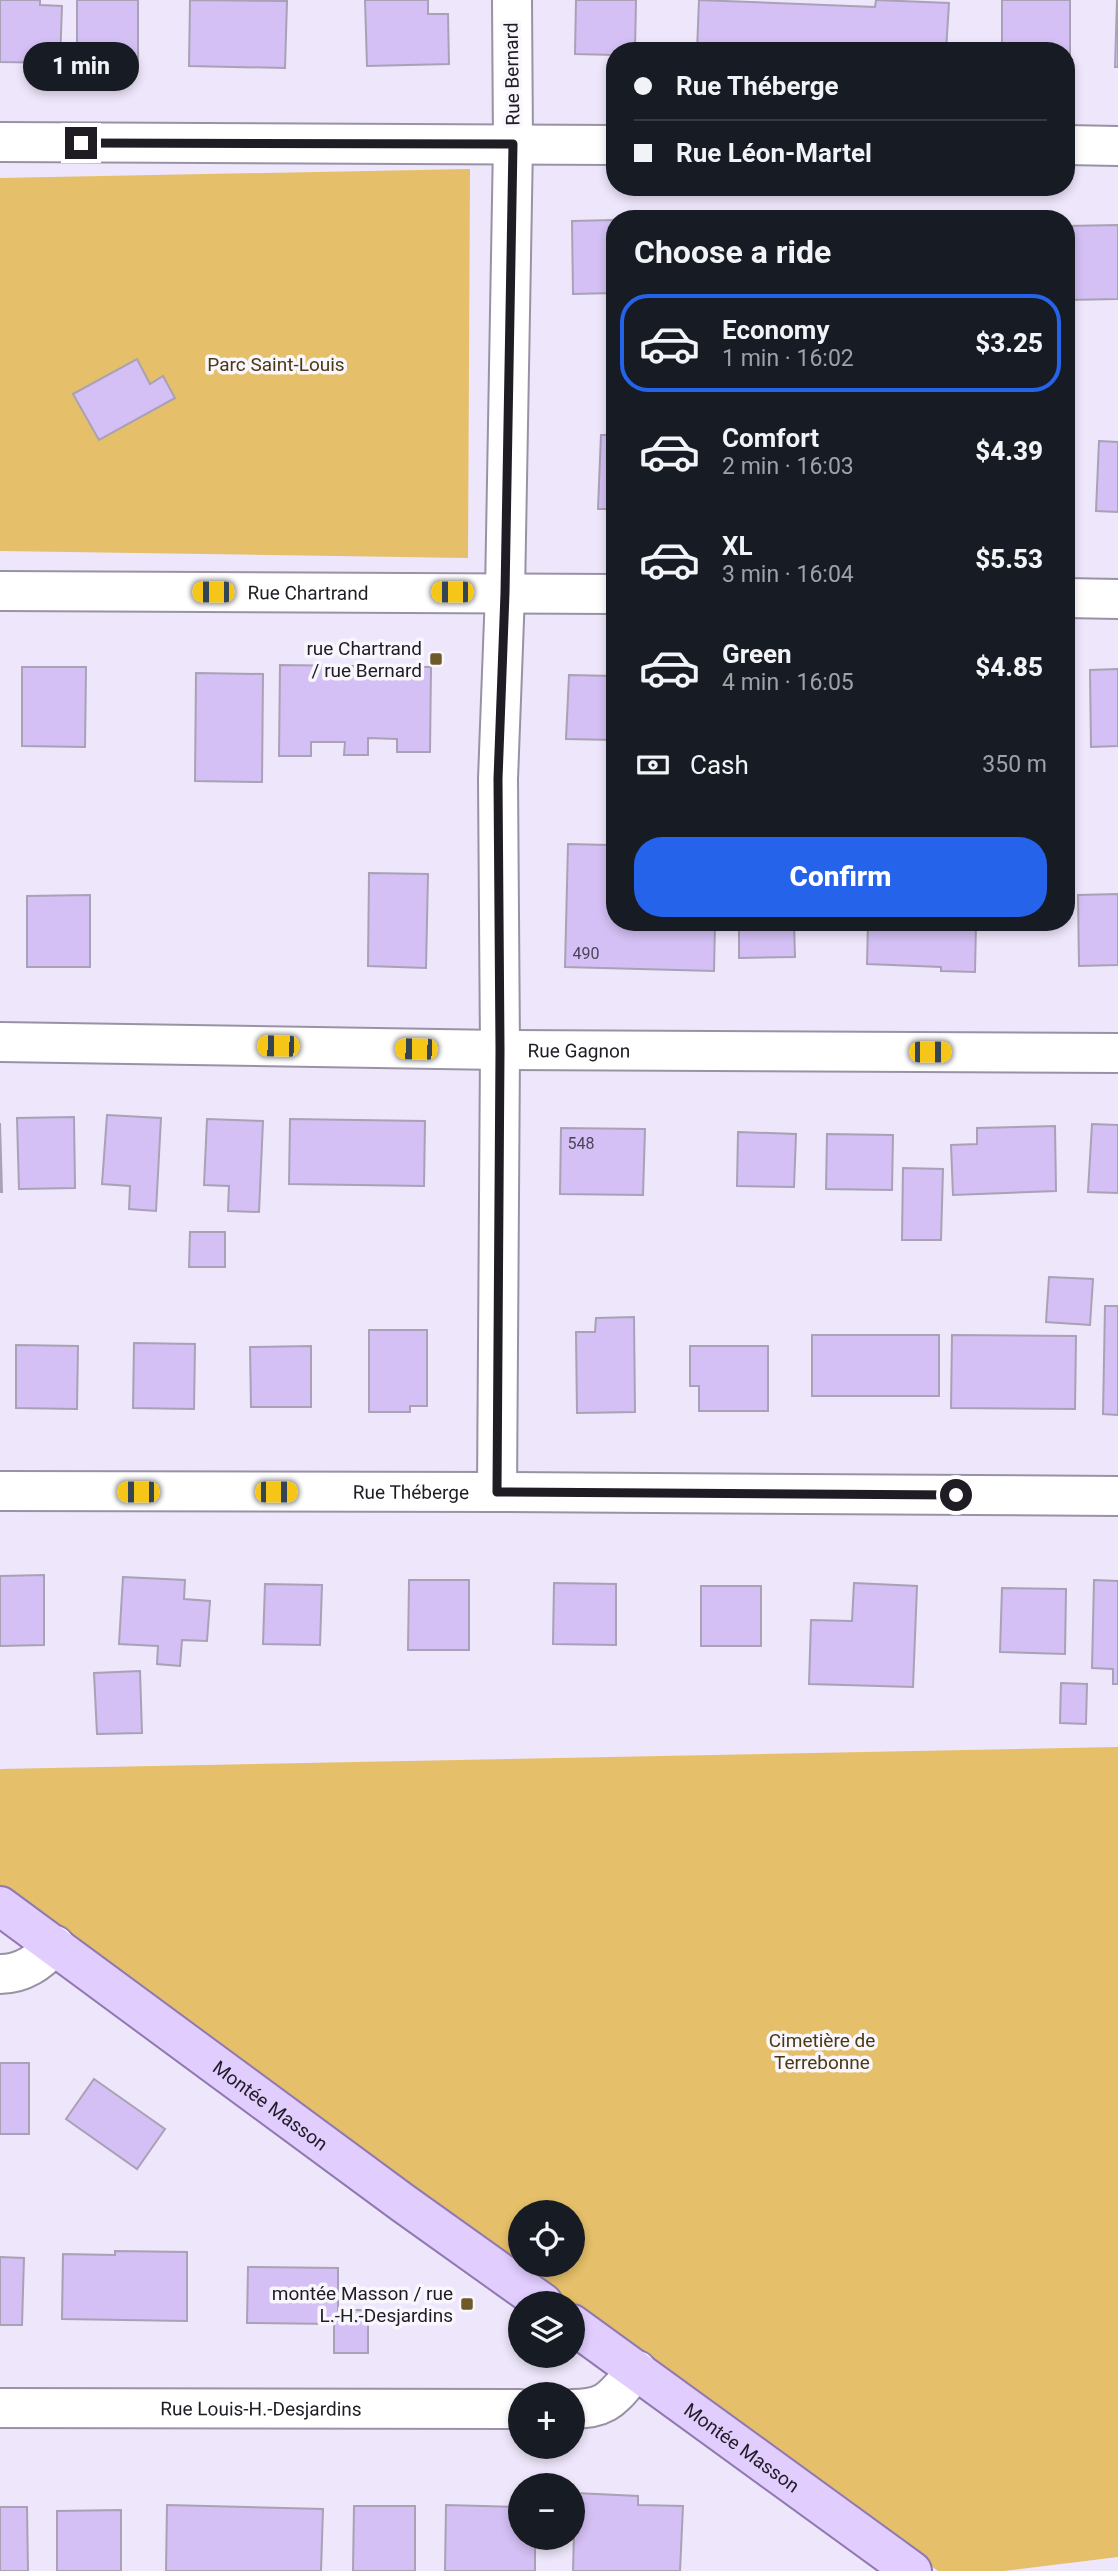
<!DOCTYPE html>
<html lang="en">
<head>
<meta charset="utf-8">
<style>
  body { margin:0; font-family:Roboto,sans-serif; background:#242831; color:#f1f3f6; height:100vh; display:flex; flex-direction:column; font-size:26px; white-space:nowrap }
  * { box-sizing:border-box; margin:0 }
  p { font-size:23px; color:#9ea1a6 }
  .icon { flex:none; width:38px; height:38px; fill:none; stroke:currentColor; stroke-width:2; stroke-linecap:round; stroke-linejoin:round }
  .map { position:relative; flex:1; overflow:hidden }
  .panel { position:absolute; left:606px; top:210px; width:469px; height:721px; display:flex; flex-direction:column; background:#171b24; border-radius:28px; box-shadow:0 4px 10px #0003 }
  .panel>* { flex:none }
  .top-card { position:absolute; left:606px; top:42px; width:469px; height:154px; border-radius:28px; box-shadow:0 4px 10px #0003; display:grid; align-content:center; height:154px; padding:0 28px; background:#171b24 }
  .buttons { position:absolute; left:508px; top:2200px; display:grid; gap:14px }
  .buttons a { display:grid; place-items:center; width:77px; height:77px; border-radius:50%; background:#171b24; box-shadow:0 4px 10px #0003; font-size:35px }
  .end { position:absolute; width:32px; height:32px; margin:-16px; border:9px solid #1f1c24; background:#fff; box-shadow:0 0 0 4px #fff }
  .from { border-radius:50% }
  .bubble { position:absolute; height:49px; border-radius:24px; background:#171b24; box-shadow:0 4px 10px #0003; font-size:23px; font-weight:800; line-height:49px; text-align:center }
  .car { position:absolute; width:21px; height:42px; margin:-21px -10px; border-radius:9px; box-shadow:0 0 5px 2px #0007; background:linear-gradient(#f5c518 24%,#345 0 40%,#f5c518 0 76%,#345 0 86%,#f5c518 0) }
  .top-card b { display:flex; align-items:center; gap:24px; height:66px; font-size:26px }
  .top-card b+b { border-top:2px solid #363941 }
  .top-card i { width:18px; height:18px; background:#f1f3f6 }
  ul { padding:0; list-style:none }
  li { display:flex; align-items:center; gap:21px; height:98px; margin:0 14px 10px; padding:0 14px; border:4px solid transparent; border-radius:28px }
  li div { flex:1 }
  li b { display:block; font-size:26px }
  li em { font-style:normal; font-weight:800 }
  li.current { border-color:#2563eb }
  li>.icon { width:63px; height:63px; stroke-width:1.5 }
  h2 { padding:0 28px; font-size:32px; line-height:84px }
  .pay { display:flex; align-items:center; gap:18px; height:77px; padding:0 28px; font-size:26px }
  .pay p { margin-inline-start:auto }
  .action { display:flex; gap:14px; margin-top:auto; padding:14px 28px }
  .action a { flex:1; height:80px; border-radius:28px; background:#2563eb; color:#fff; font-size:28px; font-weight:800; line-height:80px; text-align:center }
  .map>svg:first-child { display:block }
</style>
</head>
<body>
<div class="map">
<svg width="1118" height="2571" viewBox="0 0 1118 2571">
  <rect width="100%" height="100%" fill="#eee6fb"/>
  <!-- green -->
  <g fill="#e5bf69" fill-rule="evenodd">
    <polygon points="470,169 468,558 0,551 0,178"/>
    <path d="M1118,1747V2557L1004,2571H938L0,1885V1769ZM520,2212H572V2264H520Z"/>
  </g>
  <!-- building -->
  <g fill="#d4c0f4" stroke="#a9a1b5" stroke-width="2">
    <polygon points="0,0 40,0 40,5 62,6 60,63 0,62"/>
    <polygon points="77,0 138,0 138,64 77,65"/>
    <polygon points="190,0 287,1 285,68 189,66"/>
    <polygon points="365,0 428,0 428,14 448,14 449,64 367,66"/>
    <polygon points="576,0 636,0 635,51 614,51 614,55 575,54"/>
    <polygon points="699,0 875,7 876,0 949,3 946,51 697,51"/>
    <polygon points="1002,0 1070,0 1070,64 1066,64 1066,51 1002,51"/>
    <polygon points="1117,0 1118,0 1118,67 1115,67"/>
    <polygon points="614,220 614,293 573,294 572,221"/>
    <polygon points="1118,225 1118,299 1066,300 1066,226"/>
    <polygon points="137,359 150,384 163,376 175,398 99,440 73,394"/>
    <rect x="1066" y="426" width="2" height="92"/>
    <polygon points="601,435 614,435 614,509 598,509"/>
    <polygon points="1099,441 1118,442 1118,512 1096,511"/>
    <polygon points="280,665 431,667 430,752 397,752 397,739 368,738 368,755 344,755 345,742 311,742 311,756 279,756"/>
    <polygon points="22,667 86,667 85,747 22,746"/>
    <polygon points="1118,669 1118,746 1091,747 1090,670"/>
    <polygon points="196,673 263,674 262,782 195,781"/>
    <polygon points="569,675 614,676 614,740 566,739"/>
    <polygon points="568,844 609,845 608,909 614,909 614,922 715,922 714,971 565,967"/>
    <polygon points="369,873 428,874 426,968 368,966"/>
    <polygon points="1118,894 1118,965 1079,966 1078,895"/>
    <polygon points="90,895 90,967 27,967 27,896"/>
    <polygon points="739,922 794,922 795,957 739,958"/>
    <polygon points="868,922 976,922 975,972 941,971 941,967 867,964"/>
    <polygon points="107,1115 161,1118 156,1211 129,1209 130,1186 102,1184"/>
    <polygon points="74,1117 75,1188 19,1189 17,1118"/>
    <polygon points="207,1119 263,1121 259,1212 228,1211 229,1186 204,1185"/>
    <polygon points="290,1119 425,1121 424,1186 289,1184"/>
    <polygon points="0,1123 2,1192 0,1192"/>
    <polygon points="1092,1124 1118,1125 1118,1193 1088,1192"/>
    <polygon points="1055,1126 1056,1191 953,1195 951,1145 977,1144 977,1128"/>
    <polygon points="561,1128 645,1129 643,1195 560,1194"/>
    <polygon points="738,1132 796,1134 794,1187 737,1186"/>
    <polygon points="827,1134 893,1135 892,1190 826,1189"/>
    <polygon points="903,1168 943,1169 941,1240 902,1240"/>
    <polygon points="190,1232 225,1232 225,1267 189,1267"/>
    <polygon points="1049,1277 1093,1279 1090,1325 1046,1322"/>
    <polygon points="1105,1306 1118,1306 1118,1415 1103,1414"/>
    <polygon points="634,1317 635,1412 577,1413 576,1332 595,1332 596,1318"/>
    <polygon points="369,1330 427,1330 427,1406 410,1406 410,1412 369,1412"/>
    <rect x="812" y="1335" width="127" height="61"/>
    <polygon points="952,1335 1076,1336 1075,1409 951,1408"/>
    <polygon points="134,1343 195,1344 194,1409 133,1408"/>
    <polygon points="16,1345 78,1346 77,1409 16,1408"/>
    <polygon points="311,1346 311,1407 251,1407 250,1347"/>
    <polygon points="690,1346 768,1346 768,1411 699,1411 699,1386 690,1386"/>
    <polygon points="44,1575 44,1645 0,1646 0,1576"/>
    <polygon points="123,1577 185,1580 184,1599 210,1601 207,1641 182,1640 180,1666 157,1664 158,1646 119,1644"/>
    <polygon points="409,1580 469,1580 469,1650 408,1650"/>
    <polygon points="1094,1580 1118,1581 1118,1684 1113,1684 1113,1669 1092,1668"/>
    <polygon points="554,1583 616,1584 616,1645 553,1644"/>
    <polygon points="854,1583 917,1586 913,1687 809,1684 811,1620 852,1621"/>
    <polygon points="265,1584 322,1585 320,1645 263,1644"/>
    <rect x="701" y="1586" width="60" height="60"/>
    <polygon points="1002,1588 1066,1589 1065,1654 1000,1652"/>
    <polygon points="140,1671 142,1733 97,1734 94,1673"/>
    <polygon points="1061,1683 1087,1684 1086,1724 1060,1723"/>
    <rect x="0" y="2063" width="29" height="71"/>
    <polygon points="94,2079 165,2129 137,2169 66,2119"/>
    <polygon points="115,2251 187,2252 187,2321 62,2319 63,2254 115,2255"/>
    <polygon points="0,2257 24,2258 22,2325 0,2325"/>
    <polygon points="248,2267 338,2268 338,2310 368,2310 368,2353 334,2353 334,2324 247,2323"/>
    <polygon points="575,2493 638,2496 638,2505 683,2506 680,2571 573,2571"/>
    <polygon points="167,2505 323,2509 321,2571 166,2571"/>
    <polygon points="446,2505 520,2507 520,2538 535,2538 535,2571 445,2571"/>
    <polygon points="354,2506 415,2506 415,2571 353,2571"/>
    <polygon points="0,2507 27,2507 28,2571 0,2571"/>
    <polygon points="121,2510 121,2571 57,2571 57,2511"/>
  </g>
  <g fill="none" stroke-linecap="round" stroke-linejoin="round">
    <defs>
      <g id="street">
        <polyline points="0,142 614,145"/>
        <polyline points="1066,145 1118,146"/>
        <path id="s1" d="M0,591L614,594"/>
        <polyline points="1066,598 1118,599"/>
        <path id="s2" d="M0,1042L500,1050L1118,1053"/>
        <path id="s3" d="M0,1491L497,1492L1118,1496"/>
        <polyline points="497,1492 500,1050 498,779 505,593 513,144 512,0"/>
        <path d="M0,1974C23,1974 39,1962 55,1945"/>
        <path id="s4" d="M0,2408L520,2409"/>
        <path d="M572,2409C610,2409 613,2396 637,2370"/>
      </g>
      <g id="primary">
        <path id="s5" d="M0,1906L403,2203L543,2303"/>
        <path id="s6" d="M572,2324L912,2571"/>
      </g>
    </defs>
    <!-- street casing -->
    <use href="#street" stroke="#9992a5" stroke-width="42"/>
    <!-- primary casing -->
    <use href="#primary" stroke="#9079b1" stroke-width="42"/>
    <!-- street -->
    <use href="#street" stroke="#fff" stroke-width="38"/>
    <!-- primary -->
    <use href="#primary" stroke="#e1cdfe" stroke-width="38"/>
  </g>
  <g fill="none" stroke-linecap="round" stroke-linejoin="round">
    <!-- route -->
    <polyline stroke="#1f1c24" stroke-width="9" points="81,143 513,144 505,593 498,779 500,1050 497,1492 956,1495"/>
  </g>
  <!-- markers -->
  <g fill="#6e5928" stroke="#f9f6fe" stroke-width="2.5">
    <rect x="429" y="652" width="14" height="14" rx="3.5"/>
    <rect x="460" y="2297" width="14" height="14" rx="3.5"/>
  </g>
  <g text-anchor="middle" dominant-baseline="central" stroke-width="7" stroke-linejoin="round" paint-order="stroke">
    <!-- number labels -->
    <g font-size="16" fill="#4c4558">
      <text x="586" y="953">490</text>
      <text x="581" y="1143">548</text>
    </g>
    <!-- street labels -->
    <g font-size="19" fill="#1f1c24" stroke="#f9f6fe">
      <text transform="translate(512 74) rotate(-91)">Rue Bernard</text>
      <text stroke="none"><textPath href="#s1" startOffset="308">Rue Chartrand</textPath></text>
      <text stroke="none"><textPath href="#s2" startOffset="579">Rue Gagnon</textPath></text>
      <text stroke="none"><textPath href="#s3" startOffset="411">Rue Théberge</textPath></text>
      <text stroke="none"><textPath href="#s5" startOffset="336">Montée Masson</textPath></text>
      <text stroke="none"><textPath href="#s4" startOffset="261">Rue Louis-H.-Desjardins</textPath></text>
      <text stroke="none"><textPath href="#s6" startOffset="210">Montée Masson</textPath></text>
    </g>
    <!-- park labels -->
    <g font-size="19" fill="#4b3a10" stroke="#f9f6fe">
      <text x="276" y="364">Parc Saint-Louis</text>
      <text x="822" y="2040">Cimetière de<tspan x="822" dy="22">Terrebonne</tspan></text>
    </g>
    <!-- poi labels -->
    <g font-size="19" fill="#1f1c24" stroke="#f9f6fe" text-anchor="end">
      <text x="422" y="648">rue Chartrand<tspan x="422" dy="22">/ rue Bernard</tspan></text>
      <text x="453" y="2293">montée Masson / rue<tspan x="453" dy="22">L.-H.-Desjardins</tspan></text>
    </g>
  </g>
</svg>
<div class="buttons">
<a><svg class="icon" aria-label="locate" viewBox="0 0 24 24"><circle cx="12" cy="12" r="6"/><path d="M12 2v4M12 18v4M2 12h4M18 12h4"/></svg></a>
<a><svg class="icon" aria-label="layers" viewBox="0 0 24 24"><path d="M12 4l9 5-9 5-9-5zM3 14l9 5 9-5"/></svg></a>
<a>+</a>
<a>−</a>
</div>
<i class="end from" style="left:956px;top:1495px"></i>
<i class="end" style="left:81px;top:143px"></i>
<div class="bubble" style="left:23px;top:42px;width:116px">1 min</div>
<i class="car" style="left:213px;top:592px;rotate:270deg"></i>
<i class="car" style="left:452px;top:592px;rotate:270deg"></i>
<i class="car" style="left:278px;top:1046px;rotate:271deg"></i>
<i class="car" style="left:416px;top:1049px;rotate:271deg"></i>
<i class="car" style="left:930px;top:1052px;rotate:90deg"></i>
<i class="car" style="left:138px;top:1492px;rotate:270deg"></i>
<i class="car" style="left:276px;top:1492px;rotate:90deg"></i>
<div class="top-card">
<b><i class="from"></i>Rue Théberge</b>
<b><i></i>Rue Léon-Martel</b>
</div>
<section class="panel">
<h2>Choose a ride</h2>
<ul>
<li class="current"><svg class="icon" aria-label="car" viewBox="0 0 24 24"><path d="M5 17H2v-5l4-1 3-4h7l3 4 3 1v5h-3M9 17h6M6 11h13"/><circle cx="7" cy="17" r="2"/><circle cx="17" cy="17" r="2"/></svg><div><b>Economy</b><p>1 min · 16:02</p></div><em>$3.25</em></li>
<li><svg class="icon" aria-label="car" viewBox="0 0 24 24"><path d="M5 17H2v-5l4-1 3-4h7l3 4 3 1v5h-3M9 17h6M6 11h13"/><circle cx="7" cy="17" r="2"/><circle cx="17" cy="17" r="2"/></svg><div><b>Comfort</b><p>2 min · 16:03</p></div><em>$4.39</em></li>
<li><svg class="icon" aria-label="car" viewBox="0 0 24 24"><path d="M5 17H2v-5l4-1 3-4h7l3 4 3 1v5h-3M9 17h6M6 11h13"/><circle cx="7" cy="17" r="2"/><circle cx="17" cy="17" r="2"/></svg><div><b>XL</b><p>3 min · 16:04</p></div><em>$5.53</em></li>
<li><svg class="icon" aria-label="car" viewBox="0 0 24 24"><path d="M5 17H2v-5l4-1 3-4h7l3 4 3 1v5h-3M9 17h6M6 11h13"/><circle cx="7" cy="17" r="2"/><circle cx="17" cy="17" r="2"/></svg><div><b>Green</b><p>4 min · 16:05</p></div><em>$4.85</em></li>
</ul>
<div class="pay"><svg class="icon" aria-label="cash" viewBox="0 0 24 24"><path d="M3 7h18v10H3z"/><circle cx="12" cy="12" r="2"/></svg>Cash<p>350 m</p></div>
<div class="action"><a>Confirm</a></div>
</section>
</div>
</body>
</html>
